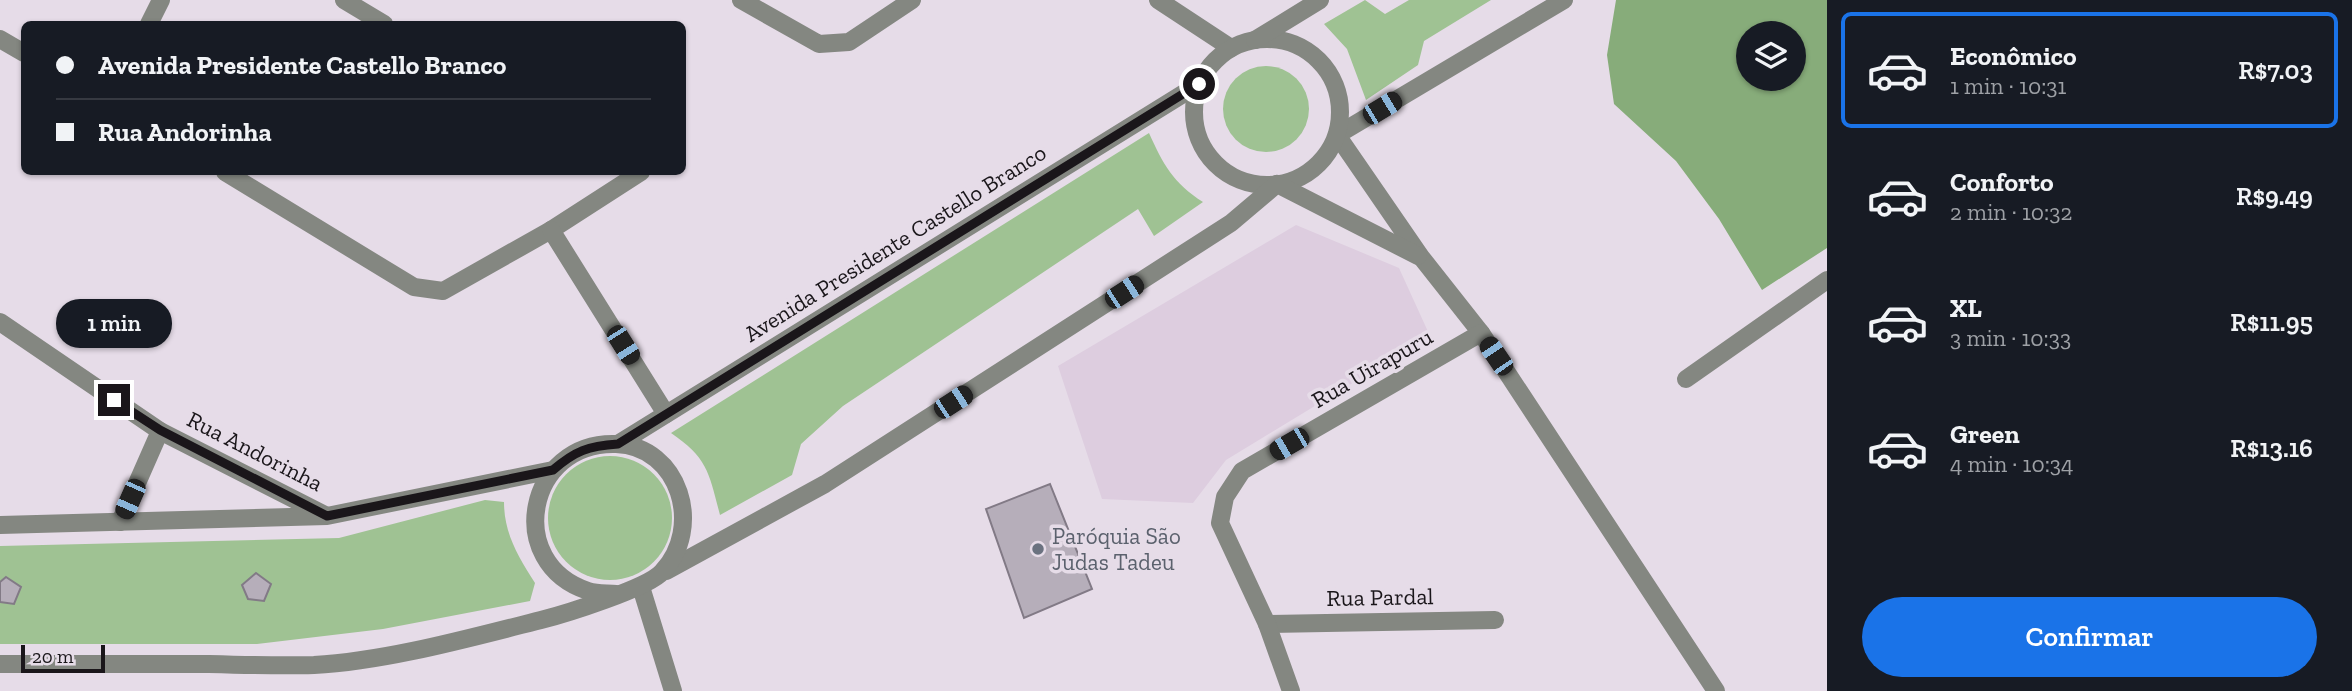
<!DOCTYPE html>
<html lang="pt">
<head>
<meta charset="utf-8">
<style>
  body { margin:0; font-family:"Zilla Slab",serif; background:#242831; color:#f1f3f6; height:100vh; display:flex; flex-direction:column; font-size:26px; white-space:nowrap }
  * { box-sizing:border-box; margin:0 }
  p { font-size:23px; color:#9ea1a6 }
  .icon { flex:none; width:38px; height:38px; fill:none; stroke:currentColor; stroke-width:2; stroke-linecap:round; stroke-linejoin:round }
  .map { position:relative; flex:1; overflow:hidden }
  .side { display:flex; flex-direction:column; background:#171b24; width:525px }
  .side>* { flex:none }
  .banner { position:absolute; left:21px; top:21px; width:665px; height:154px; border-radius:10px; box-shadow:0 2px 5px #0004; display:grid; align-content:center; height:154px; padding:0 35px; background:#171b24 }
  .tools { position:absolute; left:1736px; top:21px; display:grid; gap:14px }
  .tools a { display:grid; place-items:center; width:70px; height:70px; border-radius:50%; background:#171b24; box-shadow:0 2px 5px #0004; font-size:35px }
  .scale { position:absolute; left:21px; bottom:18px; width:84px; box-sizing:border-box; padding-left:7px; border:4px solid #1a161a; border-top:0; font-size:19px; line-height:24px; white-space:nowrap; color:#1a161a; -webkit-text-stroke:5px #e6dce8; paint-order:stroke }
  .end { position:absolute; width:32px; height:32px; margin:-16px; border:9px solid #1a161a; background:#fff; box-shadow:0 0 0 4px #fff }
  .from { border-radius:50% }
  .bubble { position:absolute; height:49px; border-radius:24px; background:#171b24; box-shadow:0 2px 5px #0004; font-size:23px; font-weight:600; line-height:49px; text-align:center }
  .car { position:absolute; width:21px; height:42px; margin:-21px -10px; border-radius:9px; box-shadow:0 0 5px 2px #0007; background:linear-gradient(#222 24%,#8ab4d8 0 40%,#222 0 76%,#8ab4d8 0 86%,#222 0) }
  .banner b { display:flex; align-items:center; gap:24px; height:66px; font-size:26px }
  .banner b+b { border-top:2px solid #363941 }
  .banner i { width:18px; height:18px; background:#f1f3f6 }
  ul { padding:12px 0 0; list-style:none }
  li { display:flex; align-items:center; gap:21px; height:116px; margin:0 14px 10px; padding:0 21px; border:4px solid transparent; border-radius:10px }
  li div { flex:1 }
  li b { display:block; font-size:26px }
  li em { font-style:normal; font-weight:600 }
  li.selected { border-color:#1a73e8 }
  li>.icon { width:63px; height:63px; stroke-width:1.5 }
  .primary-button { display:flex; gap:14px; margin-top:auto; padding:14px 35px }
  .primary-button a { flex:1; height:80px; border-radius:42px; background:#1a73e8; color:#fff; font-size:28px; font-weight:600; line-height:80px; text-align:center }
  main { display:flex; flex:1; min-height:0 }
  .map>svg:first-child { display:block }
</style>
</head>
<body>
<main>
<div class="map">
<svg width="1827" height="691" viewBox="0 0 1827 691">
  <rect width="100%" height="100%" fill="#e6dce8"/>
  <!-- built -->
  <polygon fill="#ddcddf" points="1296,225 1399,268 1430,336 1226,460 1193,503 1102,499 1058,366"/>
  <!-- green -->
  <g fill="#9fc293">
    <polygon points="1365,0 1385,14 1409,0 1491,0 1424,41 1418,65 1366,100 1347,49 1324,24"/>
    <circle cx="1266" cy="109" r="43"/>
    <path d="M1149,133C1163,164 1173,183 1203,202L1154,236L1138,209L843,406L801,444L792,475L720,515C709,473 708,458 671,433Z"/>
    <circle cx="610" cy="518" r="62"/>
    <path d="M485,500L504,502C504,533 518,557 535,583L530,601L383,629L257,644H0V546L339,538Z"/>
  </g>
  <!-- forest -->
  <path fill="#87ac7a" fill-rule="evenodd" d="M1616,0H1827V248L1762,290L1719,219L1676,161L1614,104L1607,55ZM1748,33H1794V79H1748Z"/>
  <!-- building -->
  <g fill="#b6aeba" stroke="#827a86" stroke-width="2">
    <polygon points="1050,484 1092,589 1024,618 986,509"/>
    <polygon points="256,573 271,584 264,601 248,599 242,585"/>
    <polygon points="6,577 21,587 14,604 0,602 0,582"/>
  </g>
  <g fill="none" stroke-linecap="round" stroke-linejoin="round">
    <!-- street -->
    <g stroke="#848781" stroke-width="18">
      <polyline points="344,0 384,24"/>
      <polyline points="741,0 819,44 849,42 912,0"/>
      <polyline points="1158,0 1231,48"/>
      <polyline points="1564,0 1337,135 1421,257 1481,333 1716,691"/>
      <polyline points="149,24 161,0"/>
      <circle cx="1267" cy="112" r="73"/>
      <polyline points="0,39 24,53"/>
      <polyline points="1255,40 1320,0"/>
      <polyline points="225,172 414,287 443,291 551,230 641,172"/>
      <polyline points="551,230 666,414"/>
      <polyline points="0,322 160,431 120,522"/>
      <polyline points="1686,379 1827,280"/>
      <polyline points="160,431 325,515"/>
      <polyline points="618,444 1199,84"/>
      <polyline points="0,525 327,516 553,470"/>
      <polyline points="666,571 825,484 1231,223 1277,184 1418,256"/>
      <polyline points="641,587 673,691"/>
      <polyline points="1267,624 1495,620"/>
      <path d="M0,664C70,664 140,664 209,664C244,665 279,666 314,665C387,661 469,638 541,620C565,614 648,588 662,572C704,528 680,446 616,444C527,441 503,563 588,591C597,594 607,593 616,594"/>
      <polyline points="1291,691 1267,624 1220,523 1225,497 1242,471 1481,333"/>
    </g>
  </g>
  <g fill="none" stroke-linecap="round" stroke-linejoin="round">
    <!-- route -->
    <path stroke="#1a161a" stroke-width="9" d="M114,400L160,430L327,516L553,470C575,451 588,446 618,444L1199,84"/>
  </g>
  <!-- markers -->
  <circle fill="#6b7280" stroke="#e6dce8" stroke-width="2.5" cx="1038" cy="549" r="7"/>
  <g text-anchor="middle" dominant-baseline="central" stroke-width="7" stroke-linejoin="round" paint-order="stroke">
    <!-- street labels -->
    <g font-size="23" fill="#1a161a" stroke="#e6dce8">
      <text transform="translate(895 243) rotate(-32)">Avenida Presidente Castello Branco</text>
      <text transform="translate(1372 368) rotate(-30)">Rua Uirapuru</text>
      <text transform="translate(255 451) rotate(27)">Rua Andorinha</text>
      <text transform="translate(1380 597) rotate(-1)">Rua Pardal</text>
    </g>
    <!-- worship labels -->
    <g font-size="23" fill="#5b616d" stroke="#e6dce8" text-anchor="start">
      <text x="1052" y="536">Paróquia São<tspan x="1052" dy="26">Judas Tadeu</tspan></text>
    </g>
  </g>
</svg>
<div class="tools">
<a><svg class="icon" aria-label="layers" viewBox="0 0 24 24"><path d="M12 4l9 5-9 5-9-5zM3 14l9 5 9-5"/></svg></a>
</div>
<div class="scale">20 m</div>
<i class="end from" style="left:1199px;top:84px"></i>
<i class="end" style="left:114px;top:400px"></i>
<div class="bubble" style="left:56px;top:299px;width:116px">1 min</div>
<i class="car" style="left:1382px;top:108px;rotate:59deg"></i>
<i class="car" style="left:1124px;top:292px;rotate:57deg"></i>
<i class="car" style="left:623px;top:345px;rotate:148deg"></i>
<i class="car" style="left:1496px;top:356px;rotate:326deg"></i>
<i class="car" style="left:953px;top:402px;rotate:57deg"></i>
<i class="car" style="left:1289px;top:444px;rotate:240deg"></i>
<i class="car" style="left:130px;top:499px;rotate:204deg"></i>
<div class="banner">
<b><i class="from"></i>Avenida Presidente Castello Branco</b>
<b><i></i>Rua Andorinha</b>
</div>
</div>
<section class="side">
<ul>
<li class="selected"><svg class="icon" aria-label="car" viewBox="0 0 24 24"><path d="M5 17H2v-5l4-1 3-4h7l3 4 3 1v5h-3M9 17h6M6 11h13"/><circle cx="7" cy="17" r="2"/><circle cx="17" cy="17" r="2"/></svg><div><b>Econômico</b><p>1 min · 10:31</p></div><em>R$7.03</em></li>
<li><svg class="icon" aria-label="car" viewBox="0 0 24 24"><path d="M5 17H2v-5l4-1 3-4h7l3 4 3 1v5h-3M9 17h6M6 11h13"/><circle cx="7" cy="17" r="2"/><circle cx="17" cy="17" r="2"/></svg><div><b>Conforto</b><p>2 min · 10:32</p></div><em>R$9.49</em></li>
<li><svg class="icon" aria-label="car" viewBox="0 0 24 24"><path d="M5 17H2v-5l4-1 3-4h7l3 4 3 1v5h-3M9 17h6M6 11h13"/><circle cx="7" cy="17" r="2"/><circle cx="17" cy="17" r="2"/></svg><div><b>XL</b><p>3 min · 10:33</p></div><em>R$11.95</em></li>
<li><svg class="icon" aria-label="car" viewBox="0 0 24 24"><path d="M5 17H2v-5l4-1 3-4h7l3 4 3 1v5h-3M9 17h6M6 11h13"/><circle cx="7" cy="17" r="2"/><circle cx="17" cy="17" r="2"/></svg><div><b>Green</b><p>4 min · 10:34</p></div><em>R$13.16</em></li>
</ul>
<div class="primary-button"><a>Confirmar</a></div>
</section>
</main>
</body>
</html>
